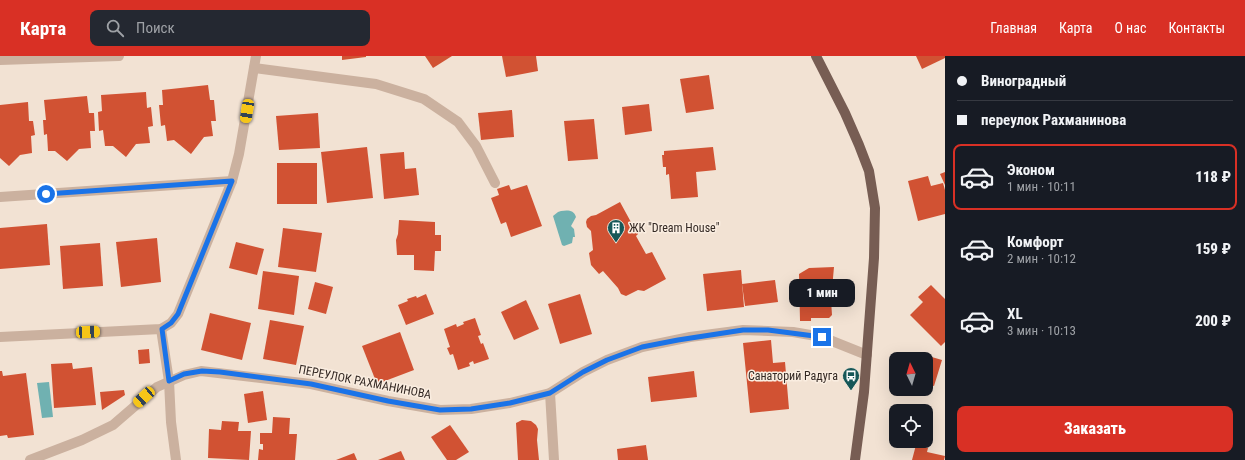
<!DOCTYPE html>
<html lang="ru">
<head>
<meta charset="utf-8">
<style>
  body { margin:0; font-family:"Roboto Condensed",sans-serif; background:#242831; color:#f1f3f6; height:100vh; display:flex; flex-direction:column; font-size:15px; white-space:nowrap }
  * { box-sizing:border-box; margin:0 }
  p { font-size:13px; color:#9ea1a6 }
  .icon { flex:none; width:22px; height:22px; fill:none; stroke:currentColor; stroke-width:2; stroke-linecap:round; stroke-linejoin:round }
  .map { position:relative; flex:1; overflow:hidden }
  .sheet { display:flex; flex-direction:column; background:#171b24; width:300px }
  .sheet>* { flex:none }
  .top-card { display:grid; align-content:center; height:88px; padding:0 12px; background:#171b24 }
  .needle { width:26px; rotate:355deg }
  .controls { position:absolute; left:889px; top:296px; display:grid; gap:8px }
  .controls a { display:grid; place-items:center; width:44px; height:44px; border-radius:8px; background:#171b24; box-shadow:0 4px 16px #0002; font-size:20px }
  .end { position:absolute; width:18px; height:18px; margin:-9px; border:5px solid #1a73e8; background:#fff; box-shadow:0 0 0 2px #fff }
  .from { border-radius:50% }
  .bubble { position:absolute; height:28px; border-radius:8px; background:#171b24; box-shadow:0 4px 16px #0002; font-size:13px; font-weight:800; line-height:28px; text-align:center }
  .car { position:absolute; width:12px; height:24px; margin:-12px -6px; border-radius:5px; box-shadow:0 0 3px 1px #0007; background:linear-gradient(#f5c518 24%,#345 0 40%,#f5c518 0 76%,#345 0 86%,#f5c518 0) }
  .top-card b { display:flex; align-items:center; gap:14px; height:38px; font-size:15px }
  .top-card b+b { border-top:1px solid #363941 }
  .top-card i { width:10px; height:10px; background:#f1f3f6 }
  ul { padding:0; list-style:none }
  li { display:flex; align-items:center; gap:12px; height:66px; margin:0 8px 6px; padding:0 4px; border:2px solid transparent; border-radius:8px }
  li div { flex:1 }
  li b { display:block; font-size:15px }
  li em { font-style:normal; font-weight:800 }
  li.on { border-color:#d93025 }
  li>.icon { width:36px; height:36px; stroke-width:1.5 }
  .button { display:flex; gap:8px; margin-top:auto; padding:8px 12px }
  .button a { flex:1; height:46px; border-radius:8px; background:#d93025; color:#fff; font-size:16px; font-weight:800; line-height:46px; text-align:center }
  header { display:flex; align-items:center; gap:24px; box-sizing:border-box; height:56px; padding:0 20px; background:#d93025; color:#fff }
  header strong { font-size:19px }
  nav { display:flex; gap:22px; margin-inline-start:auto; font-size:14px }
  .search { width:280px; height:36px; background:#242831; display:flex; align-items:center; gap:10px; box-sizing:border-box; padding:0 14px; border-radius:8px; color:#9ea1a6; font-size:15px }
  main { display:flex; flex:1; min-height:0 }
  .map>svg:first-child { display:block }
</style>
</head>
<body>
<header>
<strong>Карта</strong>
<div class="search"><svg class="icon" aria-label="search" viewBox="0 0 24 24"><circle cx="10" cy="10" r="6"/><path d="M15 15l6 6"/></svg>Поиск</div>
<nav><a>Главная</a><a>Карта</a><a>О нас</a><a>Контакты</a></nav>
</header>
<main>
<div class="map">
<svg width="945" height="404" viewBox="0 0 945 404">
  <rect width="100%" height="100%" fill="#f2e2d3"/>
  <!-- water -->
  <g fill="#70b1b1">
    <path d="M561,155C568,154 574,154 576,161L571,170L574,173L575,181H573L572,187L564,190L562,189L553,160L558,156Z"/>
    <polygon points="49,326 53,361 42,362 37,327"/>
  </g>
  <!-- building -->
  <g fill="#d15233">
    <polygon points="342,0 366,0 366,1 342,4"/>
    <polygon points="425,0 452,0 433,12"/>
    <polygon points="502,0 536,0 538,15 506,21"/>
    <polygon points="916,0 945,0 945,2 922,13"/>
    <polygon points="709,19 714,53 686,57 680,23"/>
    <polygon points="208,29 210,44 214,44 216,65 211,65 213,80 204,81 191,98 174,84 167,85 165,69 161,70 159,49 163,49 162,34"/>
    <polygon points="146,36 147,52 151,51 153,70 148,71 150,87 136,88 126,101 113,90 105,90 103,74 99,75 98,56 102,55 101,39"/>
    <polygon points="87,40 89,57 94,57 95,75 90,75 91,92 79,93 67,105 55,95 48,95 47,78 44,79 43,64 46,64 44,44"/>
    <polygon points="28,46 29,65 33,65 35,79 31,80 32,97 20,99 9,110 0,102 0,49"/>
    <polygon points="649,48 652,75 625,79 622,51"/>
    <polygon points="512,54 514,81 481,84 478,57"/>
    <polygon points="318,57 320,92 279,94 276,60"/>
    <polygon points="594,63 598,103 568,105 564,65"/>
    <polygon points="367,91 373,142 327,147 321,96"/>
    <polygon points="713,91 716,114 696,116 698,141 671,143 669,118 666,119 666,111 663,111 662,99 664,99 664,95"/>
    <polygon points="404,96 405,113 416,112 419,139 384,143 380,98"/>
    <rect x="277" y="107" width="40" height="41"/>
    <polygon points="945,116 945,129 940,118"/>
    <polygon points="928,120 931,130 943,127 945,134 945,158 918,165 908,125"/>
    <polygon points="509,129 511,134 527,129 542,170 511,181 506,166 501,168 491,142 499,139 497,133"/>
    <polygon points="620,146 632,168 637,172 638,178 636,180 646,198 652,196 666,223 644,235 638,234 626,240 621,238 618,232 603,215 599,218 591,209 589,197 593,194 591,175 587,171 586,166 587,163 591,160 596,159"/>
    <polygon points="399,164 435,166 435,179 441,179 441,195 435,195 434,215 414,214 414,199 397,199 396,184 398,178"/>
    <polygon points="47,168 50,209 0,213 0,172"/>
    <polygon points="283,172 322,177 316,216 278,211"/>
    <polygon points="157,182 161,226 121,231 116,186"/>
    <polygon points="236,186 264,193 257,219 229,212"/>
    <polygon points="100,187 103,230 63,233 60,190"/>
    <polygon points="834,211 832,233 835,238 831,244 832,259 829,262 811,262 811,265 800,265 799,218 809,212"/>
    <polygon points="741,214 744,251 707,255 703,218"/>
    <polygon points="263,215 299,220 294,259 258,253"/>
    <polygon points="775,224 778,246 745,250 742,228"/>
    <polygon points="315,226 333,231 326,258 308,253"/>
    <polygon points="931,229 945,243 945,286 941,290 910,259 923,246 918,241"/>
    <polygon points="426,238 434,258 406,269 398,249 408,245 407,243 416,240 417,242"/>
    <polygon points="580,238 592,278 560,288 548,248"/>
    <polygon points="526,244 539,273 514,284 501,256"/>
    <polygon points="210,257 251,267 242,304 201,294"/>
    <polygon points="475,262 481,279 478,280 481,288 483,287 489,303 474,308 473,305 469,307 470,310 458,314 453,298 450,299 447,292 450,291 444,273 456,268 457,271 464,268 463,266"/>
    <polygon points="270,264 304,270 296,309 263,303"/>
    <polygon points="400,276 414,314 377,328 362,290"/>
    <polygon points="771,284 773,307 785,306 789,353 750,357 743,287"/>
    <polygon points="149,293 150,307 139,308 138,294"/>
    <polygon points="918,297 942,304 934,330 926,328 926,303 916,303"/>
    <polygon points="72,307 73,313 92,311 96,349 54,352 51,308"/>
    <polygon points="0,315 2,315 3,320 26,317 34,379 8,382 7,379 0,380"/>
    <polygon points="694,315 697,341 651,346 648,321"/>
    <polygon points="124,334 125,339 102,354 100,336"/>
    <polygon points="263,335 267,364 248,367 244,338"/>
    <polygon points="273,361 290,362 289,378 297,378 295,404 258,404 259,393 263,394 263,388 260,388 260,377 272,377"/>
    <polygon points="522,364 531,365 536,369 538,373 537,384 539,404 518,404 516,367"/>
    <polygon points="222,365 239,366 238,375 251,375 249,404 208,402 209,373 221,374"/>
    <polygon points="450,369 469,396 456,404 447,404 431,381"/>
    <polygon points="646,389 648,404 618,404 617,393"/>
    <polygon points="916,389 928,392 927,396 945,400 944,404 912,404"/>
    <polygon points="401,395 405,404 378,404"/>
    <polygon points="354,397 357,404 336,404"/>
  </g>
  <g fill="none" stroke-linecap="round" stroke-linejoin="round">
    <!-- minor -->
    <g stroke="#cbb19f" stroke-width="10">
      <polyline points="0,4 119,0"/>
      <polyline points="254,12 376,28 424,43 458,66 476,90 495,127"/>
      <polyline points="0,141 232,125"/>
      <polyline points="161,273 169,325 171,366 176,404"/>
      <polyline points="0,281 161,273 171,267 178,258 232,125 239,98 256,0"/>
      <polyline points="550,337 554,404"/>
      <polyline points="30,404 82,384 113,369 157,331 184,319 201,315 311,328 388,345 440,354 471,353 510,347 550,337 583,316 607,304 642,291 690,281 743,274 793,276 822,281 867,299"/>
    </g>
    <!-- major -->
    <polyline stroke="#775d53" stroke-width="10" points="816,0 845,57 859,89 869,115 875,152 874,202 864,336 855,404"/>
  </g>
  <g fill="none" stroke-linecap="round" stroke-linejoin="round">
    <!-- route -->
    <polyline stroke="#1a73e8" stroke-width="5" points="46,138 232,125 178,258 171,267 162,273 169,325 184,318 202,315 220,316 311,328 388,345 440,354 471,353 510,347 550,337 583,316 607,304 642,291 678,284 743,274 768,274 822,281"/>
  </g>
  <!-- icons -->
  <defs>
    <symbol id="building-pin" viewBox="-11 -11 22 30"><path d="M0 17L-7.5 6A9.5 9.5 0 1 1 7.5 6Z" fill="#165758" stroke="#faede0"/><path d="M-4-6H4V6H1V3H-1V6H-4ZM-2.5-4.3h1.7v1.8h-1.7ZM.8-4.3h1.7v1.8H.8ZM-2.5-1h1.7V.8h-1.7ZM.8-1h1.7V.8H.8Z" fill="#fff"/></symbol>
    <symbol id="bus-pin" viewBox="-11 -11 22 30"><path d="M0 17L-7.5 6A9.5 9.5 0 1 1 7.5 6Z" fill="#165758" stroke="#faede0"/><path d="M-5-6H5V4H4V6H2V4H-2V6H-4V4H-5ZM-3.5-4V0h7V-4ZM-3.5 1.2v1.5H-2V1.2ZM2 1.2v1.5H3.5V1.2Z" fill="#fff"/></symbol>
  </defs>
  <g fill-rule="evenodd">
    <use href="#building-pin" x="606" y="162" width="20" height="27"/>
    <use href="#bus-pin" x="841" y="310" width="20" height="27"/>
  </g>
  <g text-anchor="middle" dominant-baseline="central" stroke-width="3" stroke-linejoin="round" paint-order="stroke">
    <!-- poi labels -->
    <g font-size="12" fill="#332823" stroke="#faede0" text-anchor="start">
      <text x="629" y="172">ЖК "Dream House"</text>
      <text x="838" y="320" text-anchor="end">Санаторий Радуга</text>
    </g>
    <!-- street labels -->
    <g font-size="12" fill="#332823" stroke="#faede0">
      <text transform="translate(365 326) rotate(11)">ПЕРЕУЛОК РАХМАНИНОВА</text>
    </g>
  </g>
</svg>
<div class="controls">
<a><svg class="needle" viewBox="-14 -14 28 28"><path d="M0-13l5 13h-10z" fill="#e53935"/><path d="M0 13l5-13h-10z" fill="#9ea1a6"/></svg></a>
<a><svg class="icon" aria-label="locate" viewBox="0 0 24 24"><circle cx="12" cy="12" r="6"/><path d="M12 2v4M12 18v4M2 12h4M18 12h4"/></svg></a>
</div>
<i class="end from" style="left:46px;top:138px"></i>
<i class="end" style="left:822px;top:281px"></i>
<div class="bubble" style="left:789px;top:223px;width:66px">1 мин</div>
<i class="car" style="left:247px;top:55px;rotate:189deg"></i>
<i class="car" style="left:88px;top:276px;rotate:87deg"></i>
<i class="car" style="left:144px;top:341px;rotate:228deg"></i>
</div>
<section class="sheet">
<div class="top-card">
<b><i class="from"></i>Виноградный</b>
<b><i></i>переулок Рахманинова</b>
</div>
<ul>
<li class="on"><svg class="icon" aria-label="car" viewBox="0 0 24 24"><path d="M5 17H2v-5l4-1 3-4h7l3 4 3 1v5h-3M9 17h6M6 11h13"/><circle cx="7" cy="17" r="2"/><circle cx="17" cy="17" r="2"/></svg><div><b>Эконом</b><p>1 мин · 10:11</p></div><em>118 ₽</em></li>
<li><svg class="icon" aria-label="car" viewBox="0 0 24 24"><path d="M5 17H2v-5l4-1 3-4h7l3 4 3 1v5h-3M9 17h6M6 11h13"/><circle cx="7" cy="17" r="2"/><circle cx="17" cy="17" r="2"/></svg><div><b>Комфорт</b><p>2 мин · 10:12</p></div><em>159 ₽</em></li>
<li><svg class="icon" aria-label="car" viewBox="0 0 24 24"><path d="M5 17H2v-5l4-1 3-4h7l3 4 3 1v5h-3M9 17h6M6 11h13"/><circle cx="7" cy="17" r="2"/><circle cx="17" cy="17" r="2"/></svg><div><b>XL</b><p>3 мин · 10:13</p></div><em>200 ₽</em></li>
</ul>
<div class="button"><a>Заказать</a></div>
</section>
</main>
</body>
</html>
